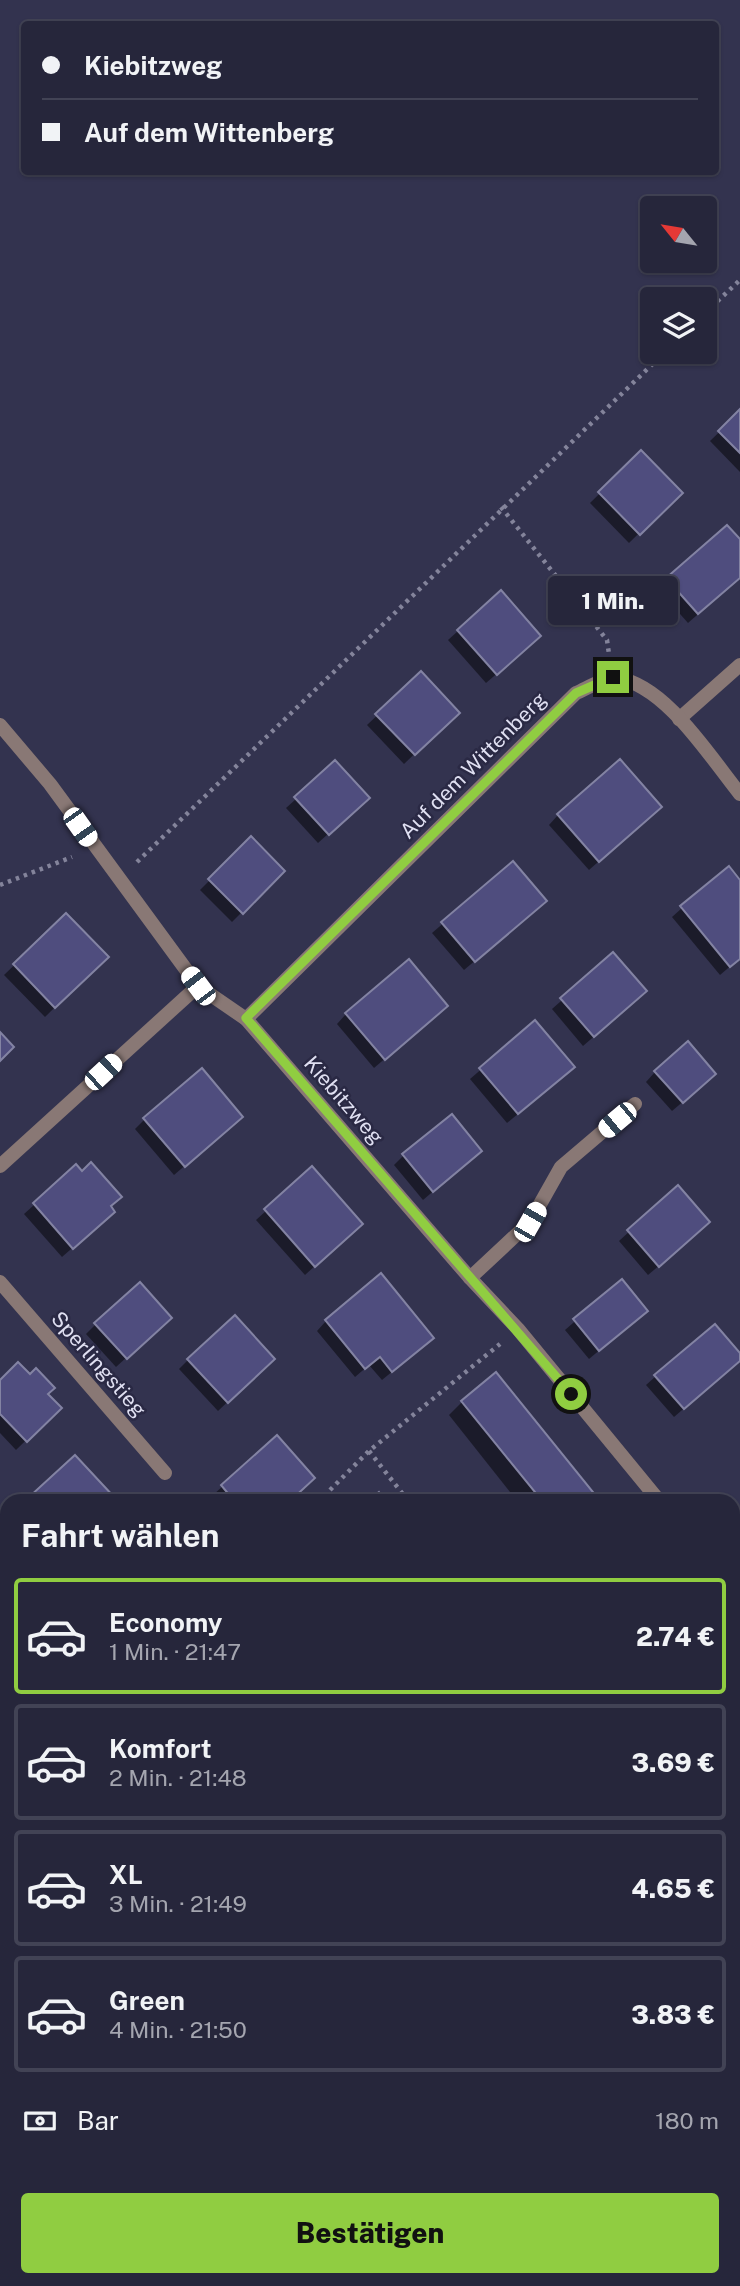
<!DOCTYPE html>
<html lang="de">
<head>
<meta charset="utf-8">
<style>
  body { margin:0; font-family:"Public Sans",sans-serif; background:#323246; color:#f1f3f6; height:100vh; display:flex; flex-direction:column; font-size:26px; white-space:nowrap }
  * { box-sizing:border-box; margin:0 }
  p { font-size:23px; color:#a4a5af }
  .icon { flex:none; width:38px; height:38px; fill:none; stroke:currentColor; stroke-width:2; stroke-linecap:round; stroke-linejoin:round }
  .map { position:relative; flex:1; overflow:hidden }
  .side { position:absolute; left:0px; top:1494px; width:740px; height:793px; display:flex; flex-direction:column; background:#26263b; border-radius:21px 21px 0 0; box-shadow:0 2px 5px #0004,0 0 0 2px #424355 }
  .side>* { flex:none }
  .guide { position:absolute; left:21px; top:21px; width:698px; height:154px; border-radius:7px; box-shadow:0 2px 5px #0004,0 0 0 2px #424355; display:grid; align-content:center; height:154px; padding:0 21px; background:#26263b }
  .needle { width:46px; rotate:300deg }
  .controls { position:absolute; left:640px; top:196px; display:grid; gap:14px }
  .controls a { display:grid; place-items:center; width:77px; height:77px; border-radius:7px; background:#26263b; box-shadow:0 2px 5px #0004,0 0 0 2px #424355; font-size:35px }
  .end { position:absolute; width:32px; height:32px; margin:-16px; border:9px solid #90cd41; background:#111; box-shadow:0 0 0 4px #111 }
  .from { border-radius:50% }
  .bubble { position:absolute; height:49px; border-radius:7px; background:#26263b; box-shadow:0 2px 5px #0004,0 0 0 2px #424355; font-size:23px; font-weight:800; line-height:49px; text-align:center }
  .car { position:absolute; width:21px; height:42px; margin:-21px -10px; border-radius:9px; box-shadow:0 0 5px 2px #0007; background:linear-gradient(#fff 24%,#345 0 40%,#fff 0 76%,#345 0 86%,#fff 0) }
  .guide b { display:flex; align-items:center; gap:24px; height:66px; font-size:26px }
  .guide b+b { border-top:2px solid #424355 }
  .guide i { width:18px; height:18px; background:#f1f3f6 }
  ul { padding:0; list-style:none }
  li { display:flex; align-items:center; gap:21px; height:116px; margin:0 14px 10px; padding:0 7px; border:4px solid #424355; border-radius:7px }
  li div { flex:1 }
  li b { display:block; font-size:26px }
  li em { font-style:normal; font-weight:800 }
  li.current { border-color:#90cd41 }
  li>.icon { width:63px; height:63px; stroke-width:1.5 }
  h2 { padding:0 21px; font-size:32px; line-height:84px }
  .pay { display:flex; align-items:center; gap:18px; height:77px; padding:0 21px; font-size:26px }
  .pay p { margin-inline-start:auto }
  .action { display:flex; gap:14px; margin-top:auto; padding:14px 21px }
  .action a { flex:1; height:80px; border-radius:7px; background:#90cd41; color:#111; font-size:28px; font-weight:800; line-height:80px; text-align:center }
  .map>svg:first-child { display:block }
</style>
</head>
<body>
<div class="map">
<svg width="740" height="2286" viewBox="0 0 740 2286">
  <rect width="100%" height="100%" fill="#33334f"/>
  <!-- shadow -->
  <g fill="#0007">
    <polygon points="740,412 740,472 710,441"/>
    <polygon points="641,453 680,493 629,543 590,503"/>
    <polygon points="740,542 740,577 688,623 658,589 668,579"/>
    <polygon points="458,631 530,645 486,683 448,640"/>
    <polygon points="421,674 458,712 404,764 367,725"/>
    <polygon points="296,799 358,807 318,843 286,808"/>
    <polygon points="558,815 650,816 589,870 549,825"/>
    <polygon points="251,839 283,871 232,922 200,890"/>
    <polygon points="512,864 535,910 464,970 432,933"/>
    <polygon points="740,883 740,958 720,975 672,917 682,908"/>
    <polygon points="66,915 106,957 45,1017 4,975"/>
    <polygon points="613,955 635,1001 583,1046 552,1009"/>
    <polygon points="346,1014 436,1015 374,1068 337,1024"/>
    <polygon points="535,1023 563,1076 507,1123 470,1079"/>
    <polygon points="655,1072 705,1083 672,1111 646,1082"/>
    <polygon points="145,1119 231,1126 174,1175 135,1129"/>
    <polygon points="403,1156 470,1160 423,1200 394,1165"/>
    <polygon points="76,1167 109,1207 103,1221 62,1257 24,1214"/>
    <polygon points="312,1169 351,1233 305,1275 256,1220"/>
    <polygon points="678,1187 699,1232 648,1275 619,1241"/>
    <polygon points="621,1281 646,1311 589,1359 565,1330"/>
    <polygon points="326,1321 422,1347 382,1380 369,1365 355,1377 317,1331"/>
    <polygon points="96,1324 160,1327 116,1367 86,1334"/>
    <polygon points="740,1356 732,1367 674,1417 646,1385 656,1376"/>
    <polygon points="188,1360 263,1368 218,1411 179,1369"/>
    <polygon points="30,1376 59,1408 16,1450 0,1433 0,1382"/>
    <polygon points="462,1402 598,1502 518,1502 449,1415"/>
    <polygon points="276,1437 287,1502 217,1502 212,1496"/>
    <polygon points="7,1680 7,1724 0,1715 0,1685"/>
    <polygon points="168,2280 230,2280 228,2286 166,2286"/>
  </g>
  <!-- building -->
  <g fill="#4f4d7e" stroke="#8383a3" stroke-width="2">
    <polygon points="740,409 740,453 718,431"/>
    <polygon points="641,450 683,493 640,535 598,492"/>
    <polygon points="727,525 740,539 740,578 698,614 666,578"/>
    <polygon points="501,590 541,636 497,675 457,630"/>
    <polygon points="421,671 460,713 415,755 375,714"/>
    <polygon points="620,759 662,807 599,862 557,814"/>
    <polygon points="335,760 370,798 329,835 294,797"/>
    <polygon points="251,836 285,871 243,914 208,879"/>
    <polygon points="513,861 547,901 475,962 441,922"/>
    <polygon points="729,866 740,880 740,959 730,967 680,906"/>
    <polygon points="66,913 109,957 55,1008 13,964"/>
    <polygon points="613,952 647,991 594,1037 560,998"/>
    <polygon points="409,959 448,1006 385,1060 345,1013"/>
    <polygon points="535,1020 575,1067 518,1114 479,1068"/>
    <polygon points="0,1032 14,1047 0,1061"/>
    <polygon points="688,1041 716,1074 683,1103 654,1071"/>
    <polygon points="202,1068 243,1117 185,1167 143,1118"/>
    <polygon points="452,1114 482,1151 433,1192 402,1154"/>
    <polygon points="91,1162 122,1197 111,1206 115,1212 73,1249 33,1203 76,1164 82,1171"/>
    <polygon points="312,1166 363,1224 315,1267 264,1209"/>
    <polygon points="678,1185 710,1222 659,1267 627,1230"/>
    <polygon points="381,1273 434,1338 392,1372 380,1357 365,1369 325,1320"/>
    <polygon points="622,1279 648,1311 599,1351 573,1319"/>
    <polygon points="140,1282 172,1318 127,1359 94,1323"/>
    <polygon points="235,1315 275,1359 228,1403 187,1359"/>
    <polygon points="715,1324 740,1353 740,1361 684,1409 654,1375"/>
    <polygon points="18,1362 30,1374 36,1368 55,1388 48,1394 62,1408 27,1442 0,1414 0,1380"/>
    <polygon points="496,1372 601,1502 543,1502 461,1401"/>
    <polygon points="277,1435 315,1478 289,1502 235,1502 221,1485"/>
    <polygon points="75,1455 115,1498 110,1502 33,1502 29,1497"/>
    <polygon points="379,1492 387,1502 367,1502"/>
    <polygon points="0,1593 7,1601 7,1607 0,1613"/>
    <polygon points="7,1678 7,1703 0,1694 0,1683"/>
    <polygon points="740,1685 740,1736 733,1742 733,1691"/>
    <polygon points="174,2280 231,2280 230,2286 172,2286"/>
  </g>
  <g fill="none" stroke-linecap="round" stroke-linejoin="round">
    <!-- path -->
    <g stroke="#84849b" stroke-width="4.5" stroke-dasharray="3.5 5" stroke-linecap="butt">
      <polyline points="705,313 740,280"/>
      <polyline points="501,507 607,640 609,654"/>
      <polyline points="137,862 665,352"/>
      <polyline points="0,885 72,857"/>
      <polyline points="369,1451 409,1502"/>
      <polyline points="318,1502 369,1451 500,1344"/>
      <polyline points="0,1813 7,1807"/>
    </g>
    <!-- lane -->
    <g stroke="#897875" stroke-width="14">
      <polyline points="0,725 50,784 198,986"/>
      <polyline points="470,1278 530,1222 561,1167 635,1104"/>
    </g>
    <!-- street -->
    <g stroke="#897875" stroke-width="14">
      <polyline points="679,719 740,665"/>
      <path d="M246,1019L576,693C586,689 604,677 616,678C665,684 710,757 740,794"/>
      <polyline points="0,1166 198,986 246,1019 470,1278 518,1329 660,1502"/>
      <polyline points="0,1282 165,1473"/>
      <polyline points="733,1593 740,1602"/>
      <polyline points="0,2249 7,2254"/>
      <polyline points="42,2280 50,2286"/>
      <polyline points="129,2286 130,2280"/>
    </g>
  </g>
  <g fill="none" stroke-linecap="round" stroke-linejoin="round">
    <!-- route -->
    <polyline stroke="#90cd41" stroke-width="9" points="571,1394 246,1018 576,693 613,677"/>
  </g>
  <g text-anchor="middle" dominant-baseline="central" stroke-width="5" stroke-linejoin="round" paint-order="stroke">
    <!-- street labels -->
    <g font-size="21" fill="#dfdff1" stroke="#2a2944">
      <text transform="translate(473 765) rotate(-45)">Auf dem Wittenberg</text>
      <text transform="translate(344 1100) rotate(49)">Kiebitzweg</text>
      <text transform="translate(99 1364) rotate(49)">Sperlingstieg</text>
    </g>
  </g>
</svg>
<div class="controls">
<a><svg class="needle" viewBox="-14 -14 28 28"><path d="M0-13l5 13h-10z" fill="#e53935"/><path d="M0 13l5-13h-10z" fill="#a4a5af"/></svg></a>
<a><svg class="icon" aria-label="layers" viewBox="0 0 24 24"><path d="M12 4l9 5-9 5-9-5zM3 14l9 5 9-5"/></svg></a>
</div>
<i class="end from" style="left:571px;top:1394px"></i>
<i class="end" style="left:613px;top:677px"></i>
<div class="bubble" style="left:548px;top:576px;width:130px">1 Min.</div>
<i class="car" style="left:80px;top:827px;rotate:145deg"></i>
<i class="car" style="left:198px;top:986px;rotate:323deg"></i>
<i class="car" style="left:103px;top:1072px;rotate:47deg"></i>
<i class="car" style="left:617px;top:1120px;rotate:230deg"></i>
<i class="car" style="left:530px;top:1222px;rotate:30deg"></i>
<div class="guide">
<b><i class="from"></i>Kiebitzweg</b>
<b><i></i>Auf dem Wittenberg</b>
</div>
<section class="side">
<h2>Fahrt wählen</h2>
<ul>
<li class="current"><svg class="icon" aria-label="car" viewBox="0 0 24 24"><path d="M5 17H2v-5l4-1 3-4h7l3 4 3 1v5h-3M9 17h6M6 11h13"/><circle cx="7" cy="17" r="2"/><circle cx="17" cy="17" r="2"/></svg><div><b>Economy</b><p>1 Min. · 21:47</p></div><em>2.74 €</em></li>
<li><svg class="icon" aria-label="car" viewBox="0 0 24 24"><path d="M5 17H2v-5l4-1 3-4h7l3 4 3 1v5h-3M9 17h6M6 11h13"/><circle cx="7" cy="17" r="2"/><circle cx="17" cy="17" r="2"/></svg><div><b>Komfort</b><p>2 Min. · 21:48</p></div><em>3.69 €</em></li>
<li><svg class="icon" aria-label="car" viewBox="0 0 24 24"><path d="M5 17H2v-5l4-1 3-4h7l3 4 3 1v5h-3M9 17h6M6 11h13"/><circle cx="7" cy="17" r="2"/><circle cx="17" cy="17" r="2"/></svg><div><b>XL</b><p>3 Min. · 21:49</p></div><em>4.65 €</em></li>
<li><svg class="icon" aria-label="car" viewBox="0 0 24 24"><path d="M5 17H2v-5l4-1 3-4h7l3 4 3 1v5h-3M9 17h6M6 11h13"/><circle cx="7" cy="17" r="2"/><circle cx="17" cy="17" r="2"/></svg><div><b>Green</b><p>4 Min. · 21:50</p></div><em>3.83 €</em></li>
</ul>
<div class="pay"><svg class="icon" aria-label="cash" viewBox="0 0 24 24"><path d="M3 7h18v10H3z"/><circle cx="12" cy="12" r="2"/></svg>Bar<p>180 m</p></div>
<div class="action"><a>Bestätigen</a></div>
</section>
</div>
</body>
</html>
